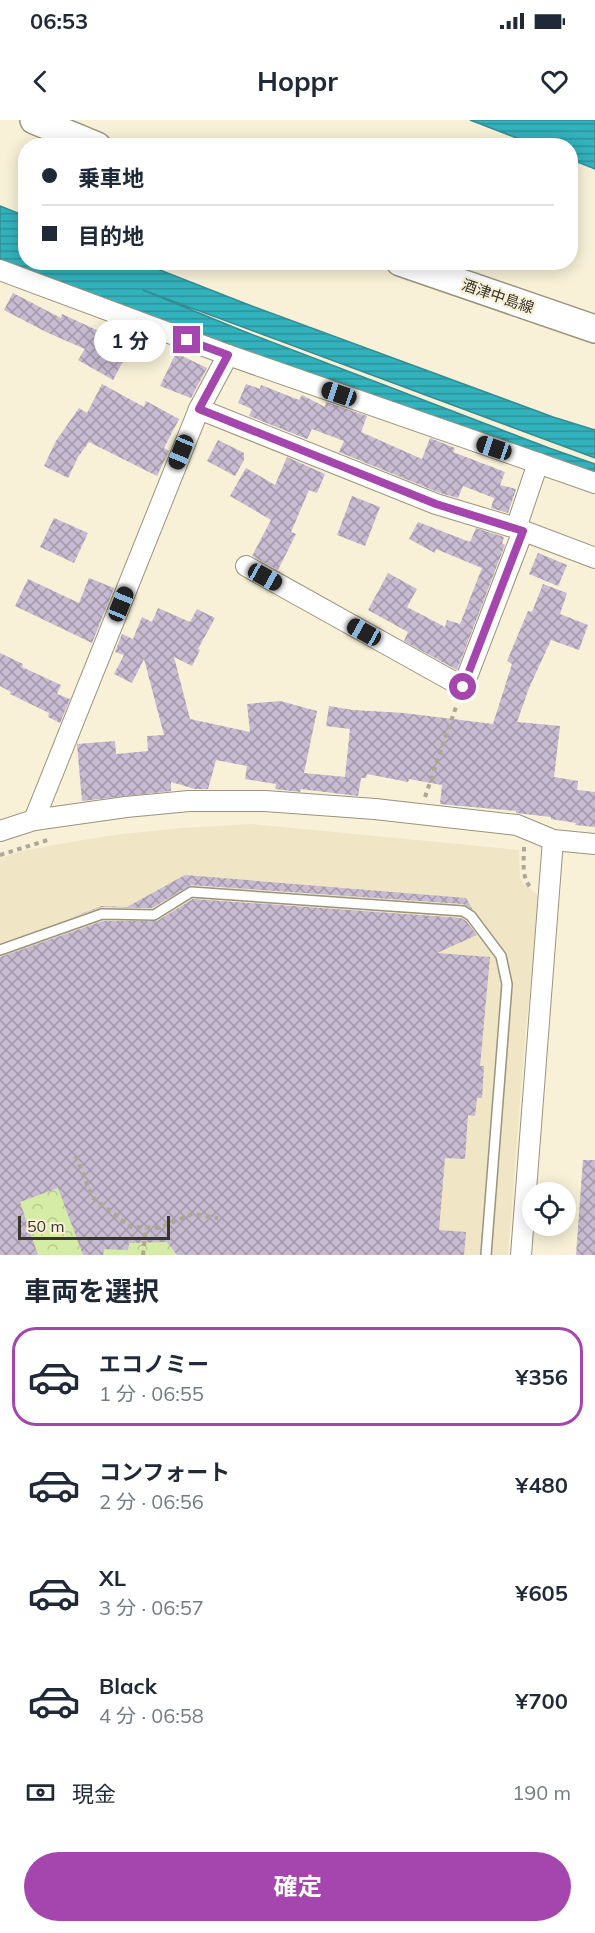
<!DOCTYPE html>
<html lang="ja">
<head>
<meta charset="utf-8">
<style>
  body { margin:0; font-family:Mulish,"Noto Sans JP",sans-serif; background:#f6f6f7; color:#1f2937; height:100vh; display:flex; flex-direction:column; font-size:22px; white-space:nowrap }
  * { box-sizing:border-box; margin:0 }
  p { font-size:20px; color:#747a83 }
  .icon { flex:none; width:33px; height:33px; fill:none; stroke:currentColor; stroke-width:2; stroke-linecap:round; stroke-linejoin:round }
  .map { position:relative; height:1135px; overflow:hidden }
  .drawer { display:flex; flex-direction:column; background:#fff; flex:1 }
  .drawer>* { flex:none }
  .banner { position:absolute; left:18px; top:18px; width:560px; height:132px; border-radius:24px; box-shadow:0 3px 15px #0003; display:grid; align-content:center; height:132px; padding:0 24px; background:#fff }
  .buttons { position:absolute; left:522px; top:1062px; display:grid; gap:12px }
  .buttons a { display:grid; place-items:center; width:54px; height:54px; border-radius:50%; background:#fff; box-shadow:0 3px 15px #0003; font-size:30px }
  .scale { position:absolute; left:18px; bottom:15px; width:152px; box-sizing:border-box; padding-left:6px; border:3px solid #38352c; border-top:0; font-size:16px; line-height:21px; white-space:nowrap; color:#38352c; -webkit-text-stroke:4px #f8f1d8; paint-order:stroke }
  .end { position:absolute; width:27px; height:27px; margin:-14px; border:8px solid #a546af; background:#fff; box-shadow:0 0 0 3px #fff }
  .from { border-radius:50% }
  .bubble { position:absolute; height:42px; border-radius:21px; background:#fff; box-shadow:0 3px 15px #0003; font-size:20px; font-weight:700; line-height:42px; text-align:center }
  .car { position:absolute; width:18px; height:36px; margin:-18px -9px; border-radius:8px; box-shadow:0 0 4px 2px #0007; background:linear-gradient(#222 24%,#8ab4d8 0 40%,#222 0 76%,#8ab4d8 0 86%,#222 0) }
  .banner b { display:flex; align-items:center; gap:21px; height:57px; font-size:22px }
  .banner b+b { border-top:2px solid #e0e1e3 }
  .banner i { width:15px; height:15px; background:#1f2937 }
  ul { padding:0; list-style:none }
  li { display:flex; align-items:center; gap:18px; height:99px; margin:0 12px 9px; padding:0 12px; border:3px solid transparent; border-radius:24px }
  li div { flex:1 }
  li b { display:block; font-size:22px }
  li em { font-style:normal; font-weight:700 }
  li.selected { border-color:#a546af }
  li>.icon { width:54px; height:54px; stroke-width:1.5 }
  h2 { padding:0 24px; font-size:27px; line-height:72px }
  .pay { display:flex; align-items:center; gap:15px; height:66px; padding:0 24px; font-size:22px }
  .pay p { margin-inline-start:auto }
  .cta { display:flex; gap:12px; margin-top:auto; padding:12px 24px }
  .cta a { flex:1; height:69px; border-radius:36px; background:#a546af; color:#fff; font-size:24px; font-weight:700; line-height:69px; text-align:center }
  .status { display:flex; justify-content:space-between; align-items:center; height:42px; padding:0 30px; background:#fff; direction:ltr }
  .status svg { height:16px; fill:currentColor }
  header { display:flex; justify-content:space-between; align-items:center; height:78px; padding:0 24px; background:#fff; font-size:27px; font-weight:700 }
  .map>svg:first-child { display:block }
</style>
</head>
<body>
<div class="status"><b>06:53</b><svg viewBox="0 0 49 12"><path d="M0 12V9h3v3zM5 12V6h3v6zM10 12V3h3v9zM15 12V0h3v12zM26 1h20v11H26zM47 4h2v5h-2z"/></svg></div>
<header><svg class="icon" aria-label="back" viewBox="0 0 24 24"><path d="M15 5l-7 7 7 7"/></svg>Hoppr<svg class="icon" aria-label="heart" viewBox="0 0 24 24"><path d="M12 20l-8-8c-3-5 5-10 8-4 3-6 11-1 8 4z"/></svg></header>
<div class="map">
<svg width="595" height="1135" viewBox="0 0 595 1135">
  <defs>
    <pattern id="park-crowns" width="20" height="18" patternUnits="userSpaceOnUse" patternTransform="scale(1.5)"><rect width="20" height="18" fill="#d4eca5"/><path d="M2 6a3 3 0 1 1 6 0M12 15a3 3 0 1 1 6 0" fill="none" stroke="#b7cb8e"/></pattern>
    <pattern id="water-rules" width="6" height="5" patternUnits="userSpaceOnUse" patternTransform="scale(1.5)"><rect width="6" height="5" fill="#32b2bd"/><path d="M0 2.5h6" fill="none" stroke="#2b929a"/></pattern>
    <pattern id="building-cross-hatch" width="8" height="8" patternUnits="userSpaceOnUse" patternTransform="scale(1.5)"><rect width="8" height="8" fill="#c7bad1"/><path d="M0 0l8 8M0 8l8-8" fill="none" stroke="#a398aa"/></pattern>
  </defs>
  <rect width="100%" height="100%" fill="#f8f1d8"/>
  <!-- built -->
  <polygon fill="#f0e6c6" points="252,704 519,730 520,757 523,763 540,777 526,907 508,1135 0,1135 0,738 22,731 76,721 122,714 182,708"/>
  <!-- park -->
  <polygon fill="url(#park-crowns)" points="93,1049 183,1135 38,1135 0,1080"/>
  <!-- water -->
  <g fill="url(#water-rules)" stroke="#348c92" stroke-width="1.5">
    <polygon points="470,0 595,0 595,49 570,39 570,26 535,25"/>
    <polygon points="0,86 25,96 26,142 142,143 244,183 553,297 595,310 595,338 143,170 243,211 549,328 595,344 595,364 229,228 0,139"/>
  </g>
  <!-- building -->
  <g fill="url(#building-cross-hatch)">
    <polygon points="13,173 61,198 62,194 114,218 119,207 137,215 113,260 78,240 85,229 46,212 4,190"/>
    <polygon points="176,233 207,248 191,278 160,266"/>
    <polygon points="102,264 144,287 146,281 179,299 164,328 169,331 157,356 89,322 78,337 68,358 44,346 56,321 79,288 87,293"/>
    <polygon points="246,264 260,269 261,265 299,280 302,275 325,287 326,282 367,296 361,312 422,339 430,318 455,328 453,332 505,352 500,365 516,369 508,393 491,388 494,378 463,366 458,378 440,373 339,332 344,321 312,309 307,319 249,296 252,289 238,283"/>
    <polygon points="218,320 244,333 244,340 235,356 207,341"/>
    <polygon points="287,337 325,354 317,373 309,370 291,412 296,414 278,450 252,436 271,400 230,376 246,348 275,365"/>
    <polygon points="352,376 380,387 365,426 337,415"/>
    <polygon points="54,398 88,413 74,443 40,427"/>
    <polygon points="418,402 470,422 476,408 504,417 502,423 505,425 457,550 404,521 408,512 368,490 388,453 417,469 407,487 445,507 447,500 460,504 482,448 436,429 435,433 409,419"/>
    <polygon points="538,433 567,445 558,466 529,454"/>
    <polygon points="89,458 114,468 92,523 15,486 28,459 79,483"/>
    <polygon points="543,464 567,473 560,494 588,505 579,530 551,520 529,568 517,602 560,606 554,657 578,661 577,670 595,672 595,707 575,705 576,703 551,699 551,697 516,693 516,691 440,684 442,665 409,659 408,662 367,654 366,658 361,658 358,676 301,669 300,672 283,670 275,669 276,664 245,659 247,646 216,640 208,669 195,669 171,662 171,671 82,681 77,624 115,621 116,634 148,631 147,616 164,615 144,539 132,563 114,554 124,535 115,532 122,514 133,519 142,497 152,502 158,488 190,502 197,489 215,498 198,529 200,530 192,546 174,537 190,599 250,612 247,584 280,581 317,591 304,653 345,657 350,609 326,606 329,586 353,590 404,593 493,604 512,544 507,541 528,491 532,492"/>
    <polygon points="0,533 23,544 22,547 61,565 57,574 70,579 60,603 48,597 49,593 10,574 11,572 0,566"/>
    <polygon points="185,755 466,778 473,790 463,784 191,765 152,788 102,787 67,799 102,786 127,787"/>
    <polygon points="193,779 461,798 466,801 477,815 437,833 490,837 480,946 484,946 482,978 477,978 475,996 468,995 465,1039 445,1038 439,1110 466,1112 464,1135 177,1135 167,1122 129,1123 128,1130 104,1129 103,1135 83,1135 58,1068 20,1082 38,1135 0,1135 0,837 103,801 157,801"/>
    <polygon points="583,1040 595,1040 595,1135 576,1135"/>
  </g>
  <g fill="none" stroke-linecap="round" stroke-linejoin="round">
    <defs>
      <polyline id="lane" points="0,830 102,794 154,795 191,772 463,791 471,796 501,836 507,864 486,1135"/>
      <g id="street">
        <polyline points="0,150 228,235 595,363"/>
        <polyline points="199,289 436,384 516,408"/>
        <polyline points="538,343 516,408 595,438"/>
        <polyline points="246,446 463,567 523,411"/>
        <polyline points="34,700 199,289 228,235"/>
        <polyline points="0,711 34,700 126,687 189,681 265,681 375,689 517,705 553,720 595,724"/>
        <polyline points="521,1135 553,720"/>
      </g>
      <g id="secondary">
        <polyline points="34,0 97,26"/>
        <polyline points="400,142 595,209"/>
      </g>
    </defs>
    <!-- lane casing -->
    <use href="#lane" stroke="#9a937d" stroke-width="12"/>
    <!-- street casing -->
    <use href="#street" stroke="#9a937d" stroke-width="22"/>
    <!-- secondary casing -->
    <use href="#secondary" stroke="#9a937d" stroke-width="30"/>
    <!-- path -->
    <g stroke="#ada794" stroke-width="4" stroke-dasharray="4.5 4.5" stroke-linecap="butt">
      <polyline points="425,677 457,584"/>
      <path d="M524,727C524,741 521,757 531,768"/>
      <polyline points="0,735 51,719"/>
      <polyline points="76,1036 92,1077 131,1107 159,1108 192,1094 218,1098"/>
      <polyline points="143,1135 146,1108"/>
    </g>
    <!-- lane -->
    <use href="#lane" stroke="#fff" stroke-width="9"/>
    <!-- street -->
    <use href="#street" stroke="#fff" stroke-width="20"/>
    <!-- secondary -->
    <use href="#secondary" stroke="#fff" stroke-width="27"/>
  </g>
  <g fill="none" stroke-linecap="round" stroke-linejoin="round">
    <!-- route -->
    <polyline stroke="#a546af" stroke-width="8" points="187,220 228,235 199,289 436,384 523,411 463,567"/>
  </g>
  <g text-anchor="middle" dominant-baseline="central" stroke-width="4.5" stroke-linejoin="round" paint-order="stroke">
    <!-- street labels -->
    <g font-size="15" fill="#38352c" stroke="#f8f1d8">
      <text transform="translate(498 176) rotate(19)">酒津中島線</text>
    </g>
  </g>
</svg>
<div class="buttons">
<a><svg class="icon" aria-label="locate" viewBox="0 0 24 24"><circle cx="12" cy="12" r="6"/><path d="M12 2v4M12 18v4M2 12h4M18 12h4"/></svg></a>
</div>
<div class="scale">50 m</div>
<i class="end from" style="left:463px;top:567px"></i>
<i class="end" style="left:187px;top:220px"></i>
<div class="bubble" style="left:94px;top:200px;width:72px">1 分</div>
<i class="car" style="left:339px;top:274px;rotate:289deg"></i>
<i class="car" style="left:494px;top:328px;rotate:289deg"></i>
<i class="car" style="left:181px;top:332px;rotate:202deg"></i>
<i class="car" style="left:265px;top:457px;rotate:119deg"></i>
<i class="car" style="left:121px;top:484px;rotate:22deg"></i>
<i class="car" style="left:364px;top:512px;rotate:299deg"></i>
<div class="banner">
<b><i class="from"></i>乗車地</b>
<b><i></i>目的地</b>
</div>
</div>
<section class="drawer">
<h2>車両を選択</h2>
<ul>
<li class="selected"><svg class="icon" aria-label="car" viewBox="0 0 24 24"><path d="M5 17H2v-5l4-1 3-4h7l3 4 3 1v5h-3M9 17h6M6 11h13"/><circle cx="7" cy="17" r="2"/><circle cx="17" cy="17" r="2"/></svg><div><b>エコノミー</b><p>1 分 · 06:55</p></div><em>¥356</em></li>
<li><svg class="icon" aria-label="car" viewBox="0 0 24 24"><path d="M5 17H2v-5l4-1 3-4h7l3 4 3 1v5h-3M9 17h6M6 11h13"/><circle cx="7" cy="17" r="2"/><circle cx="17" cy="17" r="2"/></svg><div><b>コンフォート</b><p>2 分 · 06:56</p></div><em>¥480</em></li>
<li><svg class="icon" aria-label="car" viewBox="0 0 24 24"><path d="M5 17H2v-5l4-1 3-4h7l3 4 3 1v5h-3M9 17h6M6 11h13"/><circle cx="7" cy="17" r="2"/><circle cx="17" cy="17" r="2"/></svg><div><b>XL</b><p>3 分 · 06:57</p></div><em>¥605</em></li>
<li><svg class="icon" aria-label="car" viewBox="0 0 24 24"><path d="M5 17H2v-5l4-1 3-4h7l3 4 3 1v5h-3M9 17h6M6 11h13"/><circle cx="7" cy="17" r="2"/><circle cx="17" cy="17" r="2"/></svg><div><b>Black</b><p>4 分 · 06:58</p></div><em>¥700</em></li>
</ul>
<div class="pay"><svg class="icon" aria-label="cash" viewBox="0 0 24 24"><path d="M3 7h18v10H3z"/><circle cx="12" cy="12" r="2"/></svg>現金<p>190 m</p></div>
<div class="cta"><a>確定</a></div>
</section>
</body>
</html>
